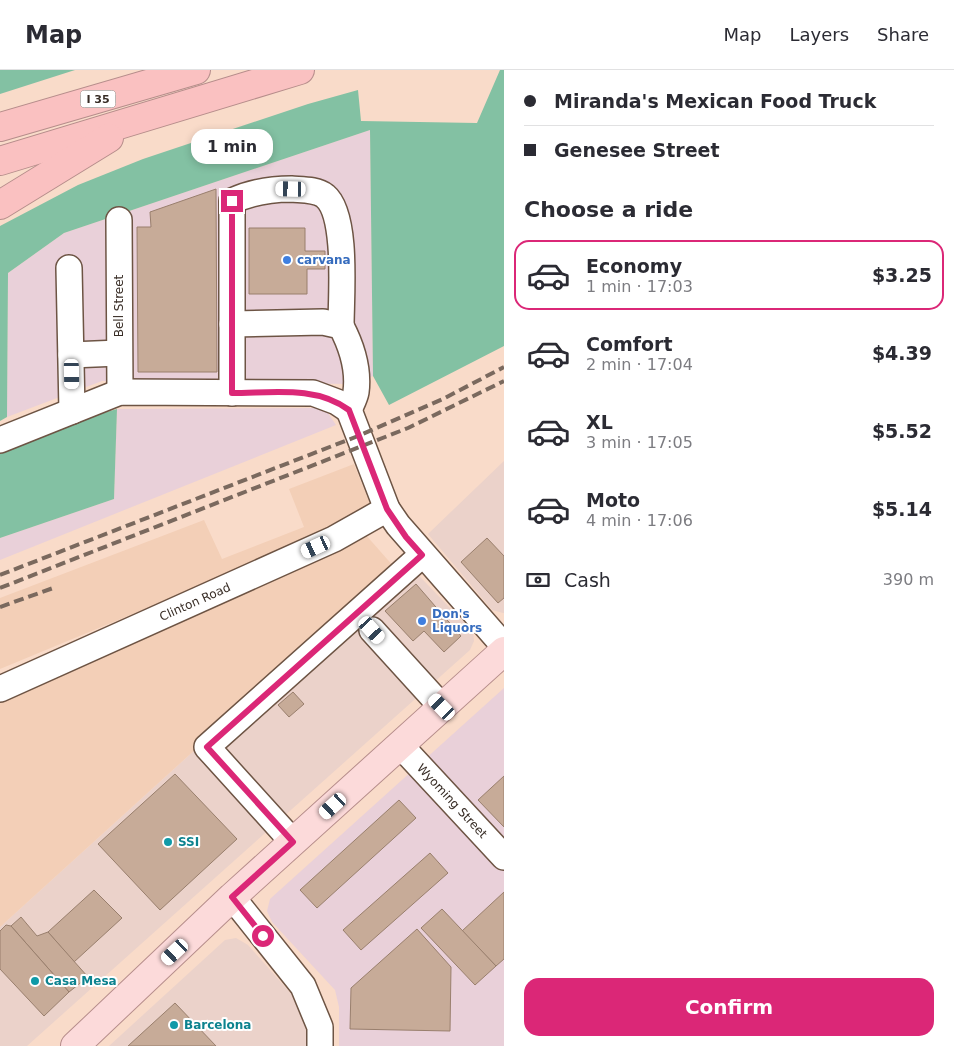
<!DOCTYPE html>
<html lang="en">
<head>
<meta charset="utf-8">
<style>
  body { margin:0; font-family:"DejaVu Sans",sans-serif; background:#f2f2f3; color:#2b2b33; height:100vh; display:flex; flex-direction:column; font-size:19px; white-space:nowrap }
  * { box-sizing:border-box; margin:0 }
  p { font-size:16px; color:#7c7c81 }
  .icon { flex:none; width:28px; height:28px; fill:none; stroke:currentColor; stroke-width:2; stroke-linecap:round; stroke-linejoin:round }
  .map { position:relative; flex:1; overflow:hidden }
  .details { display:flex; flex-direction:column; background:#fff; width:450px }
  .details>* { flex:none }
  .hud { display:grid; align-content:center; height:110px; padding:0 20px; background:#fff }
  .end { position:absolute; width:22px; height:22px; margin:-11px; border:6px solid #db2777; background:#fff; box-shadow:0 0 0 2px #fff }
  .from { border-radius:50% }
  .bubble { position:absolute; height:35px; border-radius:15px; background:#fff; box-shadow:0 2px 8px #0003; font-size:16px; font-weight:600; line-height:35px; text-align:center }
  .car { position:absolute; width:15px; height:30px; margin:-15px -8px; border-radius:6px; box-shadow:0 0 4px 1px #0007; background:linear-gradient(#fff 24%,#345 0 40%,#fff 0 76%,#345 0 86%,#fff 0) }
  .hud b { display:flex; align-items:center; gap:18px; height:48px; font-size:19px }
  .hud b+b { border-top:1px solid #e1e1e2 }
  .hud i { width:12px; height:12px; background:#2b2b33 }
  ul { padding:0; list-style:none }
  li { display:flex; align-items:center; gap:15px; height:70px; margin:0 10px 8px; padding:0 10px; border:2px solid transparent; border-radius:15px }
  li div { flex:1 }
  li b { display:block; font-size:19px }
  li em { font-style:normal; font-weight:600 }
  li.current { border-color:#db2777 }
  li>.icon { width:45px; height:45px; stroke-width:1.5 }
  h2 { padding:0 20px; font-size:22px; line-height:60px }
  .pay { display:flex; align-items:center; gap:12px; height:55px; padding:0 20px; font-size:19px }
  .pay p { margin-inline-start:auto }
  .cta { display:flex; gap:10px; margin-top:auto; padding:10px 20px }
  .cta a { flex:1; height:58px; border-radius:15px; background:#db2777; color:#fff; font-size:20px; font-weight:600; line-height:58px; text-align:center }
  header { display:flex; align-items:center; gap:30px; box-sizing:border-box; height:70px; padding:0 25px; background:#fff; border-bottom:1px solid #e1e1e2 }
  header strong { font-size:24px }
  nav { display:flex; gap:28px; margin-inline-start:auto; font-size:18px }
  main { display:flex; flex:1; min-height:0 }
  .map>svg:first-child { display:block }
</style>
</head>
<body>
<header>
<strong>Map</strong>
<nav><a>Map</a><a>Layers</a><a>Share</a></nav>
</header>
<main>
<div class="map">
<svg width="504" height="976" viewBox="0 0 504 976">
  <rect width="100%" height="100%" fill="#f9dbc9"/>
  <!-- commercial -->
  <g fill="#ebd2ca">
    <polygon points="504,391 504,543 503,543 492,540 428,464"/>
    <polygon points="404,490 473,562 474,571 470,580 27,976 0,976 0,857"/>
    <polygon points="236,868 248,875 294,927 303,943 307,957 307,976 109,976 225,870"/>
  </g>
  <!-- industrial -->
  <g fill="#e9d0d9">
    <polygon points="370,60 373,306 350,314 102,311 7,347 8,203 64,163"/>
    <polygon points="315,338 326,340 336,355 0,490 0,468 114,429 117,339"/>
    <polygon points="504,618 504,976 339,976 339,937 335,920 272,852 267,841 270,829"/>
  </g>
  <!-- built -->
  <g fill="#f3cfb7">
    <polygon points="354,394 370,434 370,440 361,449 0,599 0,528 204,450 222,489 304,457 289,419"/>
    <polygon points="365,464 395,498 0,857 0,615"/>
  </g>
  <!-- green -->
  <g fill="#83c1a3">
    <polygon points="0,0 75,0 0,24"/>
    <polygon points="500,0 504,0 504,276 389,335 373,306 370,60 64,163 8,203 7,347 0,351 0,156 78,115 143,89 308,34 358,20 361,51 477,53"/>
    <polygon points="117,339 114,429 0,468 0,384 76,351"/>
  </g>
  <!-- building -->
  <g fill="#c7ab98" stroke="#997f6d">
    <polygon points="216,119 217,302 138,302 137,157 151,157 150,142"/>
    <polygon points="249,158 305,158 305,181 325,181 325,199 307,199 307,224 249,224"/>
    <polygon points="487,468 504,486 504,528 498,533 461,492"/>
    <polygon points="416,514 461,566 444,582 424,561 413,571 385,541"/>
    <polygon points="293,622 304,634 289,647 278,635"/>
    <polygon points="175,704 237,769 160,840 98,774"/>
    <polygon points="504,706 504,757 478,730"/>
    <polygon points="399,730 416,748 317,838 300,820"/>
    <polygon points="430,783 448,803 361,880 343,860"/>
    <polygon points="94,820 122,848 74,892 48,862"/>
    <polygon points="504,822 504,889 496,896 462,861"/>
    <polygon points="442,839 496,896 475,915 421,858"/>
    <polygon points="21,847 37,866 48,862 88,907 69,922 11,856"/>
    <polygon points="6,855 11,856 69,922 44,946 0,899 0,861"/>
    <polygon points="417,859 451,897 450,961 350,959 351,918"/>
    <polygon points="175,933 216,976 128,976"/>
  </g>
  <g fill="none" stroke-linecap="round" stroke-linejoin="round">
    <defs>
      <g id="minor">
        <polyline points="119,150 120,322"/>
        <polyline points="69,198 72,341"/>
        <path d="M232,254L323,252L341,256C351,275 359,299 356,322C355,328 351,335 349,340"/>
        <polyline points="71,285 119,283"/>
        <path d="M232,323V131C252,122 270,119 291,119C302,120 316,119 325,126C348,145 341,227 341,256"/>
        <polyline points="349,340 387,439 398,455 504,576"/>
        <polyline points="0,370 120,322 313,323 337,332 349,340"/>
        <polyline points="372,560 442,637"/>
        <polyline points="0,619 334,469 387,439"/>
        <polyline points="400,675 504,787"/>
        <polyline points="293,772 207,677 422,485"/>
        <polyline points="232,827 303,916 320,957 320,976"/>
      </g>
      <polyline id="major" points="75,976 232,827 504,581"/>
      <g id="highway">
        <polyline points="0,57 196,0"/>
        <polyline points="0,91 300,0"/>
        <polyline points="0,135 109,68"/>
      </g>
    </defs>
    <!-- minor casing -->
    <use href="#minor" stroke="#6d5444" stroke-width="28"/>
    <!-- major casing -->
    <use href="#major" stroke="#b68d8b" stroke-width="30"/>
    <!-- highway casing -->
    <use href="#highway" stroke="#b68d8b" stroke-width="30"/>
    <!-- minor -->
    <use href="#minor" stroke="#fff" stroke-width="25"/>
    <!-- major -->
    <use href="#major" stroke="#fcdada" stroke-width="28"/>
    <!-- highway -->
    <use href="#highway" stroke="#fac1c1" stroke-width="28"/>
    <!-- rail -->
    <g stroke="#7a695e" stroke-width="4" stroke-dasharray="10 5" stroke-linecap="butt">
      <polyline points="0,505 358,366 443,329 504,297"/>
      <polyline points="0,518 408,358 504,311"/>
      <polyline points="0,537 56,517"/>
    </g>
  </g>
  <g fill="none" stroke-linecap="round" stroke-linejoin="round">
    <!-- route -->
    <path stroke="#db2777" stroke-width="6" d="M232,131V323C271,323 316,315 349,340L387,439L406,467L422,485L207,677L293,772L232,827L263,866"/>
  </g>
  <!-- markers -->
  <g fill="#3f7fe0" stroke="#fff" stroke-width="2">
    <circle cx="287" cy="190" r="5"/>
    <circle cx="422" cy="551" r="5"/>
  </g>
  <g fill="#0f9aa8" stroke="#fff" stroke-width="2">
    <circle cx="168" cy="772" r="5"/>
    <circle cx="35" cy="911" r="5"/>
    <circle cx="174" cy="955" r="5"/>
  </g>
  <g text-anchor="middle" dominant-baseline="central" stroke-width="4" stroke-linejoin="round" paint-order="stroke">
    <!-- shield labels -->
    <rect fill="#fff" stroke="#746c67" stroke-width="1" x="80.5" y="20.5" width="35" height="17" rx="4"/>
    <g font-size="11" font-weight="bold" fill="#382d26">
      <text x="98" y="29">I 35</text>
    </g>
    <!-- shop labels -->
    <g font-size="12" font-weight="bold" fill="#366cbe" stroke="#fff" text-anchor="start">
      <text x="297" y="190">carvana</text>
      <text x="432" y="544">Don's<tspan x="432" dy="14">Liquors</tspan></text>
    </g>
    <!-- street labels -->
    <g font-size="12" fill="#382d26" stroke="#fff">
      <text transform="translate(119 236) rotate(-90)">Bell Street</text>
      <text transform="translate(195 532) rotate(-24)">Clinton Road</text>
      <text transform="translate(452 731) rotate(47)">Wyoming Street</text>
    </g>
    <!-- culture labels -->
    <g font-size="12" font-weight="bold" fill="#0d838f" stroke="#fff" text-anchor="start">
      <text x="178" y="772">SSI</text>
      <text x="45" y="911">Casa Mesa</text>
      <text x="184" y="955">Barcelona</text>
    </g>
  </g>
</svg>
<i class="end from" style="left:263px;top:866px"></i>
<i class="end" style="left:232px;top:131px"></i>
<div class="bubble" style="left:191px;top:59px;width:82px">1 min</div>
<i class="car" style="left:291px;top:119px;rotate:271deg"></i>
<i class="car" style="left:72px;top:304px;rotate:179deg"></i>
<i class="car" style="left:316px;top:477px;rotate:245deg"></i>
<i class="car" style="left:372px;top:560px;rotate:138deg"></i>
<i class="car" style="left:442px;top:637px;rotate:316deg"></i>
<i class="car" style="left:333px;top:736px;rotate:228deg"></i>
<i class="car" style="left:175px;top:882px;rotate:227deg"></i>
</div>
<section class="details">
<div class="hud">
<b><i class="from"></i>Miranda's Mexican Food Truck</b>
<b><i></i>Genesee Street</b>
</div>
<h2>Choose a ride</h2>
<ul>
<li class="current"><svg class="icon" aria-label="car" viewBox="0 0 24 24"><path d="M5 17H2v-5l4-1 3-4h7l3 4 3 1v5h-3M9 17h6M6 11h13"/><circle cx="7" cy="17" r="2"/><circle cx="17" cy="17" r="2"/></svg><div><b>Economy</b><p>1 min · 17:03</p></div><em>$3.25</em></li>
<li><svg class="icon" aria-label="car" viewBox="0 0 24 24"><path d="M5 17H2v-5l4-1 3-4h7l3 4 3 1v5h-3M9 17h6M6 11h13"/><circle cx="7" cy="17" r="2"/><circle cx="17" cy="17" r="2"/></svg><div><b>Comfort</b><p>2 min · 17:04</p></div><em>$4.39</em></li>
<li><svg class="icon" aria-label="car" viewBox="0 0 24 24"><path d="M5 17H2v-5l4-1 3-4h7l3 4 3 1v5h-3M9 17h6M6 11h13"/><circle cx="7" cy="17" r="2"/><circle cx="17" cy="17" r="2"/></svg><div><b>XL</b><p>3 min · 17:05</p></div><em>$5.52</em></li>
<li><svg class="icon" aria-label="car" viewBox="0 0 24 24"><path d="M5 17H2v-5l4-1 3-4h7l3 4 3 1v5h-3M9 17h6M6 11h13"/><circle cx="7" cy="17" r="2"/><circle cx="17" cy="17" r="2"/></svg><div><b>Moto</b><p>4 min · 17:06</p></div><em>$5.14</em></li>
</ul>
<div class="pay"><svg class="icon" aria-label="cash" viewBox="0 0 24 24"><path d="M3 7h18v10H3z"/><circle cx="12" cy="12" r="2"/></svg>Cash<p>390 m</p></div>
<div class="cta"><a>Confirm</a></div>
</section>
</main>
</body>
</html>
